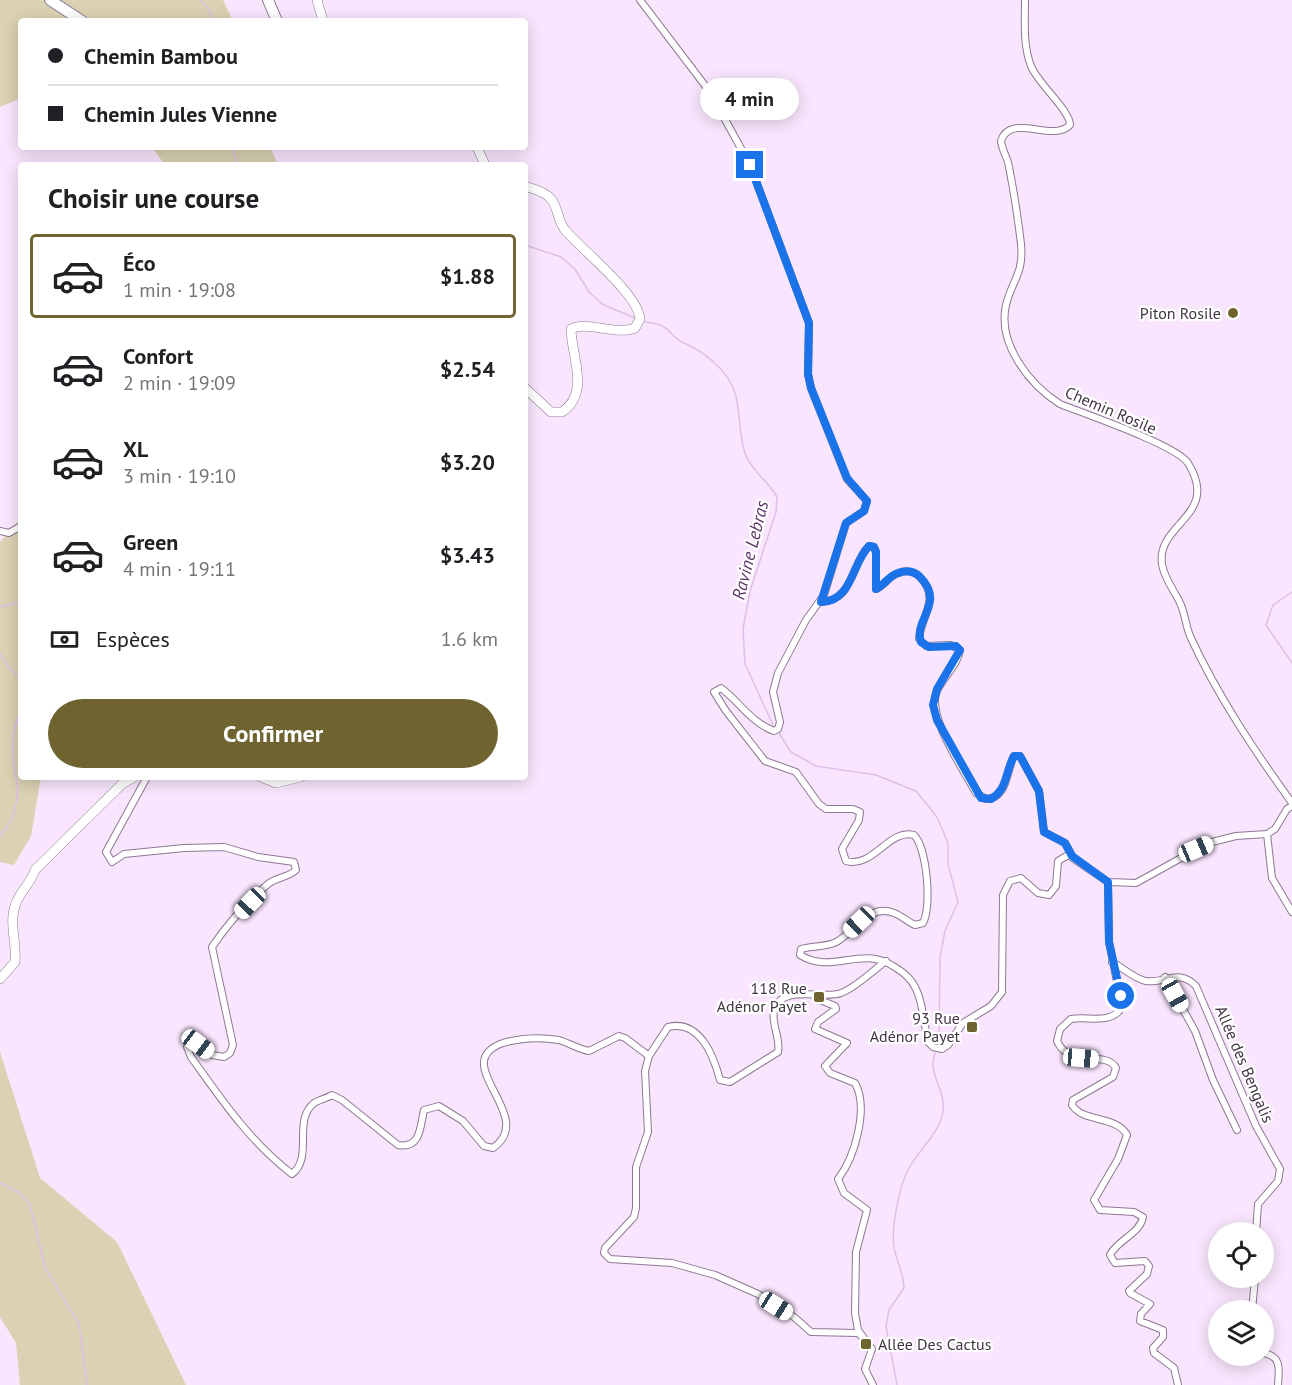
<!DOCTYPE html>
<html lang="fr">
<head>
<meta charset="utf-8">
<style>
  body { margin:0; font-family:"PT Sans",sans-serif; background:#f6f6f6; color:#202124; height:100vh; display:flex; flex-direction:column; font-size:22px; white-space:nowrap }
  * { box-sizing:border-box; margin:0 }
  p { font-size:20px; color:#757577 }
  .icon { flex:none; width:33px; height:33px; fill:none; stroke:currentColor; stroke-width:2; stroke-linecap:round; stroke-linejoin:round }
  .map { position:relative; flex:1; overflow:hidden }
  .side { position:absolute; left:18px; top:162px; width:510px; height:618px; display:flex; flex-direction:column; background:#fff; border-radius:6px; box-shadow:0 3px 15px #0003 }
  .side>* { flex:none }
  .banner { position:absolute; left:18px; top:18px; width:510px; height:132px; border-radius:6px; box-shadow:0 3px 15px #0003; display:grid; align-content:center; height:132px; padding:0 30px; background:#fff }
  .buttons { position:absolute; left:1208px; top:1222px; display:grid; gap:12px }
  .buttons a { display:grid; place-items:center; width:66px; height:66px; border-radius:50%; background:#fff; box-shadow:0 3px 15px #0003; font-size:30px }
  .end { position:absolute; width:27px; height:27px; margin:-14px; border:8px solid #1a73e8; background:#fff; box-shadow:0 0 0 3px #fff }
  .from { border-radius:50% }
  .bubble { position:absolute; height:42px; border-radius:21px; background:#fff; box-shadow:0 3px 15px #0003; font-size:20px; font-weight:700; line-height:42px; text-align:center }
  .car { position:absolute; width:18px; height:36px; margin:-18px -9px; border-radius:8px; box-shadow:0 0 4px 2px #0007; background:linear-gradient(#fff 24%,#345 0 40%,#fff 0 76%,#345 0 86%,#fff 0) }
  .banner b { display:flex; align-items:center; gap:21px; height:57px; font-size:22px }
  .banner b+b { border-top:2px solid #e0e0e0 }
  .banner i { width:15px; height:15px; background:#202124 }
  ul { padding:0; list-style:none }
  li { display:flex; align-items:center; gap:18px; height:84px; margin:0 12px 9px; padding:0 18px; border:3px solid transparent; border-radius:6px }
  li div { flex:1 }
  li b { display:block; font-size:22px }
  li em { font-style:normal; font-weight:700 }
  li.active { border-color:#6f6330 }
  li>.icon { width:54px; height:54px; stroke-width:1.5 }
  h2 { padding:0 30px; font-size:27px; line-height:72px }
  .pay { display:flex; align-items:center; gap:15px; height:66px; padding:0 30px; font-size:22px }
  .pay p { margin-inline-start:auto }
  .action { display:flex; gap:12px; margin-top:auto; padding:12px 30px }
  .action a { flex:1; height:69px; border-radius:36px; background:#6f6330; color:#fff; font-size:24px; font-weight:700; line-height:69px; text-align:center }
  .map>svg:first-child { display:block }
</style>
</head>
<body>
<div class="map">
<svg width="1292" height="1385" viewBox="0 0 1292 1385">
  <rect width="100%" height="100%" fill="#f9e6fe"/>
  <!-- green -->
  <g fill="#dad2b2">
    <polygon points="0,0 223,0 233,21 21,21 21,98 0,107"/>
    <polygon points="152,147 270,147 278,165 165,165"/>
    <polygon points="21,518 21,777 41,777 31,836 14,865 0,862 0,542"/>
    <polygon points="0,1052 40,1178 117,1242 186,1385 20,1385 16,1343 0,1317"/>
  </g>
  <g fill="none" stroke-linecap="round" stroke-linejoin="round">
    <!-- stream -->
    <g stroke="#dfbee7" stroke-width="1.5">
      <polyline points="200,0 210,11 212,21"/>
      <polyline points="232,147 238,165"/>
      <polyline points="525,245 561,257 575,269 589,292 602,304 637,319"/>
      <path d="M645,322C674,325 666,335 684,343C703,351 729,371 735,393C741,413 738,436 746,456C753,472 769,482 777,497L776,512L750,591L743,629L745,664L774,727"/>
      <polyline points="1292,592 1273,605 1266,625 1292,663"/>
      <polyline points="0,607 21,602"/>
      <polyline points="0,654 10,669 21,678"/>
      <polyline points="779,733 791,752 816,766 876,775 916,791 937,817 948,843 948,864 958,902 945,931 940,957 939,1046"/>
      <path d="M0,836C4,830 10,824 13,816C27,773 0,764 21,708"/>
      <polyline points="0,1183 18,1192 30,1204 45,1268 79,1324 87,1385"/>
      <path d="M897,1385L886,1326L889,1310L904,1288C904,1273 896,1261 894,1247C891,1229 899,1187 908,1170C917,1151 940,1134 943,1111C946,1090 927,1074 935,1053"/>
    </g>
    <defs>
      <g id="minor">
        <path d="M640,0L710,92L750,165L809,323L808,374L811,388L847,479L867,501L864,511L846,523L824,595L806,620L778,673L773,692L780,722L778,729L774,731C750,722 738,700 721,688L714,692L726,711L765,761L796,772L819,804L826,809H853L860,812L859,820L842,849L846,861C873,869 889,828 914,835C927,848 932,907 923,923L915,925C908,922 902,916 894,913C869,903 856,930 838,941C827,948 814,945 801,949L800,955C832,975 861,945 893,966C903,972 911,978 916,989C924,1005 923,1025 929,1043L933,1047L942,1049L948,1045L963,1023L991,1006L1002,992L1003,895L1010,881L1021,878L1038,893L1049,895L1056,886L1058,861L1068,855L1108,882L1136,883L1208,843L1236,836L1267,834L1275,829L1287,809L1292,806"/>
        <path d="M1025,0C1025,22 1023,46 1031,66C1038,84 1070,110 1070,125C1053,143 1010,112 1001,141C1002,151 1008,158 1009,167C1014,192 1018,219 1021,244C1024,274 1012,280 1006,305C997,344 1030,385 1060,404C1085,414 1176,445 1188,463C1221,516 1156,523 1162,564C1164,579 1175,591 1181,605C1185,615 1186,626 1190,636C1217,695 1254,750 1292,803"/>
        <polyline points="0,531 9,533 21,526"/>
        <path d="M821,602C853,601 851,564 869,546L874,547L876,552V589C885,585 889,576 899,573C906,570 915,571 920,577C941,599 921,616 919,639L926,646L951,645L960,650C958,665 943,677 937,691C926,716 964,770 976,793L986,799C1008,798 1006,771 1014,756H1020L1039,791L1044,832L1065,843L1072,856"/>
        <path d="M147,777L106,852L112,862L124,854L184,848L224,847L258,857L294,862L296,870C288,878 276,877 268,884C247,902 227,925 212,947L233,1045L230,1053L224,1057L212,1055L191,1042L187,1047L191,1057C221,1099 250,1142 292,1174C314,1157 292,1121 314,1103C319,1100 327,1098 332,1095L342,1100L398,1145C421,1149 420,1127 424,1110L439,1106L463,1121L484,1146L493,1148C539,1116 446,1063 503,1043C520,1038 541,1037 559,1040C569,1043 578,1049 589,1051L619,1036L625,1038L649,1056"/>
        <polyline points="1267,834 1272,878 1292,912"/>
        <path d="M1108,882L1109,942L1122,1007C1112,1025 1088,1016 1071,1019L1060,1029L1057,1041C1070,1070 1105,1049 1116,1068L1113,1077L1073,1100L1072,1105C1083,1123 1116,1115 1127,1135L1118,1159L1094,1200L1100,1210L1134,1212L1143,1217C1140,1234 1117,1240 1110,1255L1115,1263L1145,1261L1149,1266L1147,1274L1129,1291L1130,1293L1150,1304L1141,1314L1140,1321L1163,1330V1337L1153,1348L1154,1353L1174,1368L1178,1385"/>
        <path d="M1112,962C1122,967 1134,979 1146,981C1164,984 1179,968 1196,986L1256,1126L1280,1169L1278,1181L1258,1204L1256,1233"/>
        <polyline points="1165,977 1195,1031 1213,1080 1237,1130"/>
        <path d="M817,994L820,1000L835,1006L836,1009L818,1022L815,1029L847,1043L825,1066L830,1073L855,1083C869,1108 855,1157 838,1179L844,1193L867,1210L856,1252L855,1313L858,1330L872,1349L865,1369L873,1385"/>
        <polyline points="1252,1311 1255,1278"/>
        <path d="M868,1343L858,1333L811,1332L794,1317L758,1294L715,1275L672,1263L610,1259L604,1253L605,1248L634,1217L636,1208V1167L648,1132L645,1071L649,1056L668,1027C700,1019 714,1057 720,1080L730,1082L778,1052C781,1039 771,1024 774,1011C781,983 822,1000 841,993C857,987 872,971 886,961"/>
        <path d="M1263,1353C1282,1356 1279,1369 1278,1385"/>
      </g>
      <g id="secondary">
        <polyline points="317,0 323,21"/>
        <polyline points="477,147 485,165"/>
        <path d="M525,186C533,189 544,191 550,198C559,207 557,222 566,231C583,251 638,294 640,319L635,328C615,336 585,320 571,329C571,355 591,393 562,412H551L525,388"/>
        <polyline points="261,777 276,783 301,777"/>
        <path d="M0,979L15,962C17,945 9,923 15,906C19,892 30,885 35,870L122,784L134,777"/>
      </g>
      <g id="primary">
        <polyline points="50,0 82,21"/>
        <polyline points="268,0 277,21"/>
      </g>
    </defs>
    <!-- minor casing -->
    <use href="#minor" stroke="#8d7892" stroke-width="8"/>
    <!-- secondary casing -->
    <use href="#secondary" stroke="#8d7892" stroke-width="10"/>
    <!-- primary casing -->
    <use href="#primary" stroke="#8d7892" stroke-width="12"/>
    <!-- minor -->
    <use href="#minor" stroke="#fff" stroke-width="6"/>
    <!-- secondary -->
    <use href="#secondary" stroke="#fff" stroke-width="9"/>
    <!-- primary -->
    <use href="#primary" stroke="#fff" stroke-width="10"/>
  </g>
  <g fill="none" stroke-linecap="round" stroke-linejoin="round">
    <!-- route -->
    <path stroke="#1a73e8" stroke-width="8" d="M750,165L809,323L808,374L811,388L847,478L867,501L864,511L846,523L821,602C853,601 851,564 869,546L874,547L876,552V589C885,585 888,576 898,573C906,570 914,571 920,577C946,603 913,620 921,642L929,647L956,646L960,650L937,689L933,705L937,720L981,798L991,799C1008,789 1005,772 1014,756H1020L1039,791L1044,832L1065,843L1072,856L1108,882L1109,942L1121,996"/>
  </g>
  <!-- markers -->
  <g fill="#6f6330" stroke="#fff" stroke-width="2">
    <circle cx="1233" cy="313" r="6"/>
    <rect x="813" y="991" width="12" height="12" rx="3"/>
    <rect x="966" y="1021" width="12" height="12" rx="3"/>
    <rect x="860" y="1338" width="12" height="12" rx="3"/>
  </g>
  <g text-anchor="middle" dominant-baseline="central" stroke-width="4.5" stroke-linejoin="round" paint-order="stroke">
    <!-- poi labels -->
    <g font-size="16" fill="#403642" stroke="#fff" text-anchor="end">
      <text x="1221" y="313">Piton Rosile</text>
      <text x="807" y="988">118 Rue<tspan x="807" dy="18">Adénor Payet</tspan></text>
      <text x="960" y="1018">93 Rue<tspan x="960" dy="18">Adénor Payet</tspan></text>
      <text x="878" y="1344" text-anchor="start">Allée Des Cactus</text>
    </g>
    <!-- street labels -->
    <g font-size="16" fill="#403642" stroke="#fff">
      <text transform="translate(1111 410) rotate(23)">Chemin Rosile</text>
      <text transform="translate(1245 1064) rotate(67)">Allée des Bengalis</text>
    </g>
    <!-- water labels -->
    <g font-size="18" font-style="italic" fill="#5e3468" stroke="#fff">
      <text transform="translate(750 550) rotate(-76)">Ravine Lebras</text>
    </g>
  </g>
</svg>
<div class="buttons">
<a><svg class="icon" aria-label="locate" viewBox="0 0 24 24"><circle cx="12" cy="12" r="6"/><path d="M12 2v4M12 18v4M2 12h4M18 12h4"/></svg></a>
<a><svg class="icon" aria-label="layers" viewBox="0 0 24 24"><path d="M12 4l9 5-9 5-9-5zM3 14l9 5 9-5"/></svg></a>
</div>
<i class="end from" style="left:1121px;top:996px"></i>
<i class="end" style="left:750px;top:165px"></i>
<div class="bubble" style="left:700px;top:78px;width:99px">4 min</div>
<i class="car" style="left:1196px;top:849px;rotate:67deg"></i>
<i class="car" style="left:250px;top:903px;rotate:224deg"></i>
<i class="car" style="left:859px;top:922px;rotate:226deg"></i>
<i class="car" style="left:1175px;top:995px;rotate:151deg"></i>
<i class="car" style="left:198px;top:1044px;rotate:127deg"></i>
<i class="car" style="left:1081px;top:1058px;rotate:95deg"></i>
<i class="car" style="left:776px;top:1306px;rotate:122deg"></i>
<div class="banner">
<b><i class="from"></i>Chemin Bambou</b>
<b><i></i>Chemin Jules Vienne</b>
</div>
<section class="side">
<h2>Choisir une course</h2>
<ul>
<li class="active"><svg class="icon" aria-label="car" viewBox="0 0 24 24"><path d="M5 17H2v-5l4-1 3-4h7l3 4 3 1v5h-3M9 17h6M6 11h13"/><circle cx="7" cy="17" r="2"/><circle cx="17" cy="17" r="2"/></svg><div><b>Éco</b><p>1 min · 19:08</p></div><em>$1.88</em></li>
<li><svg class="icon" aria-label="car" viewBox="0 0 24 24"><path d="M5 17H2v-5l4-1 3-4h7l3 4 3 1v5h-3M9 17h6M6 11h13"/><circle cx="7" cy="17" r="2"/><circle cx="17" cy="17" r="2"/></svg><div><b>Confort</b><p>2 min · 19:09</p></div><em>$2.54</em></li>
<li><svg class="icon" aria-label="car" viewBox="0 0 24 24"><path d="M5 17H2v-5l4-1 3-4h7l3 4 3 1v5h-3M9 17h6M6 11h13"/><circle cx="7" cy="17" r="2"/><circle cx="17" cy="17" r="2"/></svg><div><b>XL</b><p>3 min · 19:10</p></div><em>$3.20</em></li>
<li><svg class="icon" aria-label="car" viewBox="0 0 24 24"><path d="M5 17H2v-5l4-1 3-4h7l3 4 3 1v5h-3M9 17h6M6 11h13"/><circle cx="7" cy="17" r="2"/><circle cx="17" cy="17" r="2"/></svg><div><b>Green</b><p>4 min · 19:11</p></div><em>$3.43</em></li>
</ul>
<div class="pay"><svg class="icon" aria-label="cash" viewBox="0 0 24 24"><path d="M3 7h18v10H3z"/><circle cx="12" cy="12" r="2"/></svg>Espèces<p>1.6 km</p></div>
<div class="action"><a>Confirmer</a></div>
</section>
</div>
</body>
</html>
